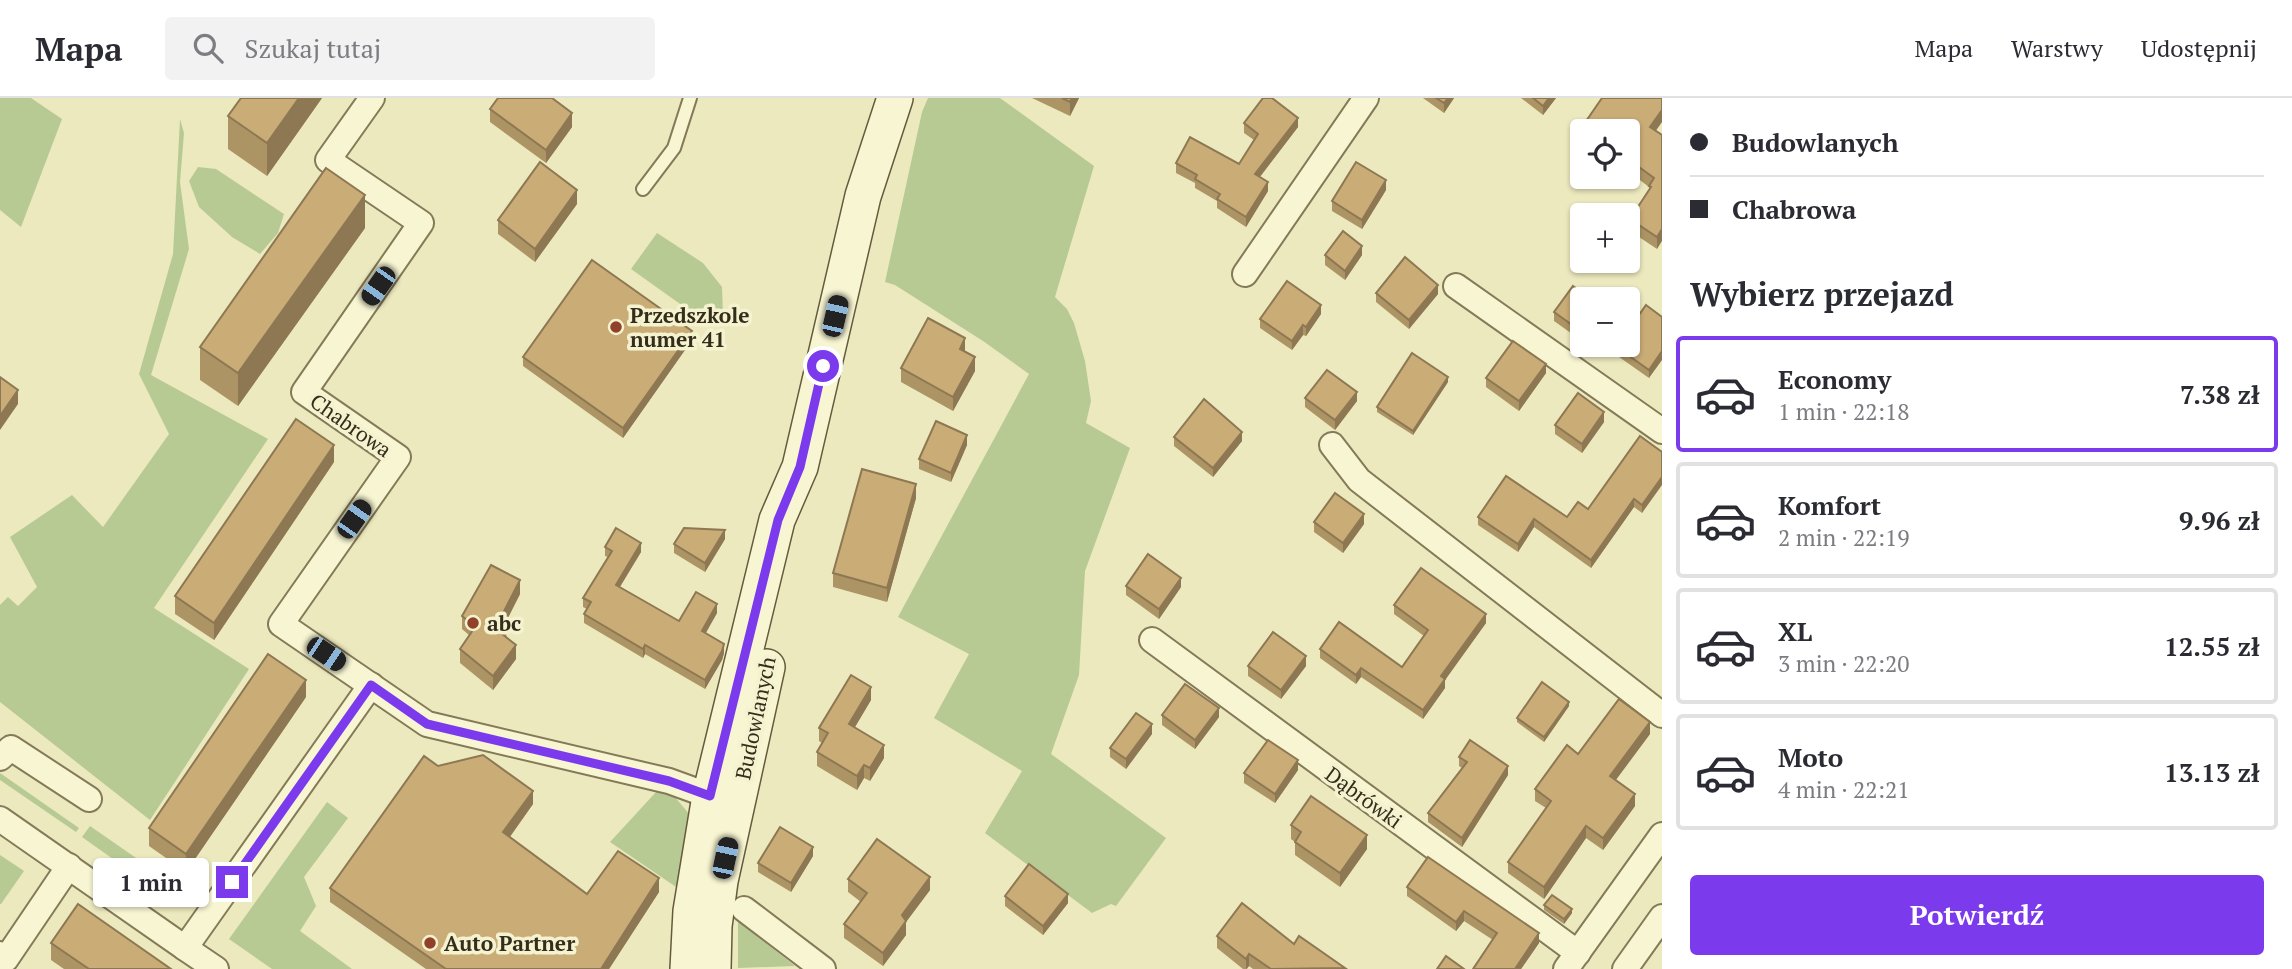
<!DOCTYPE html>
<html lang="pl">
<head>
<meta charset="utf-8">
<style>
  body { margin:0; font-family:"PT Serif",serif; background:#f2f2f3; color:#2b2b33; height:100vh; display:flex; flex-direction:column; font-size:26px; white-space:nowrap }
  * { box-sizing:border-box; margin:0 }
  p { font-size:23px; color:#7c7c81 }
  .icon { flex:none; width:38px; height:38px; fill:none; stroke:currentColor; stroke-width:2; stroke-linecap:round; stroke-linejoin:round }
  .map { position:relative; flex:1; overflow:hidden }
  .drawer { display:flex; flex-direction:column; background:#fff; width:630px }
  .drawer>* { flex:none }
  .guide { display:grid; align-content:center; height:154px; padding:0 28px; background:#fff }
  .fabs { position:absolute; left:1570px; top:21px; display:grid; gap:14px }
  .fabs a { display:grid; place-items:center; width:70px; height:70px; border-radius:7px; background:#fff; box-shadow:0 2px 5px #0004; font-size:35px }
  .end { position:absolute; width:32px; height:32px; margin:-16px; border:9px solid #7c3aed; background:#fff; box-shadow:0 0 0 4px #fff }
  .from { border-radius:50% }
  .bubble { position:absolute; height:49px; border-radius:7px; background:#fff; box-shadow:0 2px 5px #0004; font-size:23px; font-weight:700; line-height:49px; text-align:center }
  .car { position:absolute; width:21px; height:42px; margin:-21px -10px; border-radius:9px; box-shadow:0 0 5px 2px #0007; background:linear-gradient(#222 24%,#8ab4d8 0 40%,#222 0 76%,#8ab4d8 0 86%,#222 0) }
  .guide b { display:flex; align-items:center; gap:24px; height:66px; font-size:26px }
  .guide b+b { border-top:2px solid #e1e1e2 }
  .guide i { width:18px; height:18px; background:#2b2b33 }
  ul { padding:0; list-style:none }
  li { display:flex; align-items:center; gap:21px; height:116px; margin:0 14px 10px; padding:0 14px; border:4px solid #e1e1e2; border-radius:7px }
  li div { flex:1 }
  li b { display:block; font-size:26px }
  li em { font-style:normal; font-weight:700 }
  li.current { border-color:#7c3aed }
  li>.icon { width:63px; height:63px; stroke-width:1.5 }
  h2 { padding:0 28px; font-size:32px; line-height:84px }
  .action { display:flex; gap:14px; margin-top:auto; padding:14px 28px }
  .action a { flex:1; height:80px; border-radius:7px; background:#7c3aed; color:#fff; font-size:28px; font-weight:700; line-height:80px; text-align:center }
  header { display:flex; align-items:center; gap:42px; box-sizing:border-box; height:98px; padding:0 35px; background:#fff; border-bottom:2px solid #e1e1e2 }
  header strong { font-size:33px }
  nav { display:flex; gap:38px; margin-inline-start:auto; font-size:24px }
  .search { width:490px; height:63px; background:#f2f2f3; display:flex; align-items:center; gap:18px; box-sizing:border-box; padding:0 24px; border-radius:7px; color:#7c7c81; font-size:26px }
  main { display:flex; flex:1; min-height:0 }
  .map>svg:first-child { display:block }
</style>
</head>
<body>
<header>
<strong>Mapa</strong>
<div class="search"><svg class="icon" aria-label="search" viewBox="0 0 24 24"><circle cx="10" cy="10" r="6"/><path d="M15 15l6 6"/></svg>Szukaj tutaj</div>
<nav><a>Mapa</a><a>Warstwy</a><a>Udostępnij</a></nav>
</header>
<main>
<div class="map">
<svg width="1662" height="871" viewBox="0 0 1662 871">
  <rect width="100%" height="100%" fill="#ece9bf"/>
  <!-- green -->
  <g fill="#b7ca94">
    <polygon points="0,0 31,0 62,21 21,129 0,112"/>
    <polygon points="928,0 1000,0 1094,68 1055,199 1067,211 1074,225 1085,263 1091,303 1086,325 1130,350 1085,473 1079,577 1051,656 1166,740 1116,808 1111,806 1092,815 985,735 1022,673 934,620 969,556 898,519 1029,276 983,243 895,187 885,184 922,14"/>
    <polygon points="180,21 184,35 180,84 189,151 151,277 268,341 154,510 249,571 150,722 0,604 0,507 8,499 18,508 37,489 10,439 72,397 103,429 169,336 139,276 173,156"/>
    <polygon points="198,69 216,71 284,116 278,135 260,156 232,139 199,109 189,83"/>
    <polygon points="657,135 703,165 722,189 723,217 711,228 631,171"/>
    <polygon points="0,675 79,730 76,734 0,682"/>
    <polygon points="657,693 674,698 690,717 679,791 610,744"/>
    <polygon points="327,704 348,720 304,779 316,808 300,833 352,871 272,871 229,841"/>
    <polygon points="90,728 152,771 144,783 82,739"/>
    <polygon points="0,757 24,773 1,806 0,806"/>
    <polygon points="738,823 795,868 738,870"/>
  </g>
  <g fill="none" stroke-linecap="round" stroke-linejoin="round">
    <defs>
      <polyline id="service" points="643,91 674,50 690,0"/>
      <g id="minor">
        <polyline points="372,0 328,62 421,125 304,294 398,359 281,526 427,626 669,683 724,703"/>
        <polyline points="1245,176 1366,0"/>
        <polyline points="1456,188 1662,333"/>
        <polyline points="1332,347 1359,382 1662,617"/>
        <polyline points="1152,542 1578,855"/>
        <polyline points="0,660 11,650 89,701"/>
        <polyline points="0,721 185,850"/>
        <polyline points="744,811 823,871"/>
        <polyline points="0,856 6,861 69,768"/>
        <polyline points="216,871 185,850 371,587"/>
        <polyline points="1566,871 1662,737"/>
        <polyline points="1625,871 1662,819"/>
      </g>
      <g id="secondary">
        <polyline points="688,871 691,813 710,698 777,422 800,369 863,98 895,0"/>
        <polyline points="713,871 714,828 720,783 767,569"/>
      </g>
    </defs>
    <!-- service casing -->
    <use href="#service" stroke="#847a58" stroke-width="16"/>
    <!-- minor casing -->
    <use href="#minor" stroke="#847a58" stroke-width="28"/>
    <!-- secondary casing -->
    <use href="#secondary" stroke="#665a3c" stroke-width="38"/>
    <!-- service -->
    <use href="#service" stroke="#f7f5d2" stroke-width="12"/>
    <!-- minor -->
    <use href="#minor" stroke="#f7f5d2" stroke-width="24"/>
    <!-- secondary -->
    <use href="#secondary" stroke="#f7f5d2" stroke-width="35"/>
  </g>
  <!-- wall -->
  <g fill="#ad9465">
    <polygon points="241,0 322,0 267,78 228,51 228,18"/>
    <polygon points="1032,0 1079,0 1070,18"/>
    <polygon points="1423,0 1454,0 1444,15"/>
    <polygon points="1521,0 1556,0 1543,17"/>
    <polygon points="490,11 572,29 546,65 490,24"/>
    <polygon points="1244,25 1298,29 1260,79 1268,93 1246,129 1217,110 1217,103 1195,90 1195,85 1176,75 1176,65 1239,66 1254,42 1244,35"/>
    <polygon points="1582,29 1655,33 1662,37 1657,151 1630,133 1630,121 1649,92 1649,89 1628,73 1628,33 1582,33 1582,41"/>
    <polygon points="1386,92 1362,131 1332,113 1332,103"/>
    <polygon points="577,106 535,164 498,136 498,122"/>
    <polygon points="365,130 238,308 200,282 200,249"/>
    <polygon points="1325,157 1362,157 1345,182 1325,167"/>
    <polygon points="1376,195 1438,196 1409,231 1376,204"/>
    <polygon points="1586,197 1582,201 1582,243 1554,223 1554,214"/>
    <polygon points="1321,216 1306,238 1303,237 1292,252 1260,230 1260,221"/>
    <polygon points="1662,219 1649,280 1602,247 1628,247 1634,224"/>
    <polygon points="692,242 623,340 523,268 523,259"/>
    <polygon points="965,254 975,273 953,313 901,284 901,270"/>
    <polygon points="1546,275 1519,313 1486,289 1486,280"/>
    <polygon points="1448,284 1413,337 1377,314 1377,309"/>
    <polygon points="1305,300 1357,303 1335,332 1305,309"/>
    <polygon points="1604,324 1582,355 1555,336 1555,327"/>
    <polygon points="1174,339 1242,343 1213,379 1174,348"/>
    <polygon points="967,347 951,384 919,371 919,361"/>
    <polygon points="1662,354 1642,415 1634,409 1591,470 1534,429 1518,454 1478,427 1478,419 1567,419 1588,411"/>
    <polygon points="334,364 214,542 175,516 175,498"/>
    <polygon points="916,400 887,504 833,489 833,475"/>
    <polygon points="1314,424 1364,426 1343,455 1314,434"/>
    <polygon points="725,441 705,474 674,455 674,446"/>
    <polygon points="605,449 641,454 620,489 679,523 717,515 705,535 724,555 722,562 705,591 645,556 643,560 584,525 584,516 587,511 583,509 583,500 608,459 605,458"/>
    <polygon points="1126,488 1181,489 1159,521 1126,497"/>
    <polygon points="520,496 504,528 507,540 516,561 493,592 460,565 460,551 469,537 462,531 462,518"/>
    <polygon points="1394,507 1486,525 1445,582 1445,590 1423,621 1361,579 1356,586 1320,560 1320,551 1402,569 1424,538 1394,516"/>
    <polygon points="1248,568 1306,568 1281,601 1248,578"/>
    <polygon points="306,599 186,774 149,748 149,730"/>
    <polygon points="871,602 855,629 884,660 870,683 864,680 857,692 817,668 817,654 822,645 819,643 819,630"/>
    <polygon points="1569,608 1544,644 1517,624 1517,620"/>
    <polygon points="1162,617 1219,619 1195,651 1162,627"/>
    <polygon points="1152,636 1126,671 1110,659 1110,650"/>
    <polygon points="1650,636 1615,682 1635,708 1603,752 1586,740 1544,801 1508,775 1508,764 1546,710 1535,703 1535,691 1578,656"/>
    <polygon points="1459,659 1508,677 1462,749 1428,724 1428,715 1462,670 1459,668"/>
    <polygon points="438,668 533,706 510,739 587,796 659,794 609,871 426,871 330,804 330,790"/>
    <polygon points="1298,672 1275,705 1244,685 1244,675"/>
    <polygon points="1291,727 1367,751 1340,789 1295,757 1295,744 1291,741"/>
    <polygon points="813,758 791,794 758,774 758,765"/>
    <polygon points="848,781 930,792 906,824 906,837 883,868 844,840 844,826 861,804 848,794"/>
    <polygon points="1407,789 1539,845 1521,871 1473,871 1493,842 1464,823 1456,833 1407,798"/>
    <polygon points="1005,798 1068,805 1043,837 1005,808"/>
    <polygon points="1544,807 1572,815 1564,826 1544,812"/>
    <polygon points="1217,838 1294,846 1345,871 1253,871 1249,868 1247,871 1243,871 1217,850"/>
    <polygon points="51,845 171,871 64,871 51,862"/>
  </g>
  <!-- shaded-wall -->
  <g fill="#8d7853">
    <polygon points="299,0 322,0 267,78 267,45"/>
    <polygon points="1072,0 1079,0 1070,18 1070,4"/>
    <polygon points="1448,0 1454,0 1444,15 1444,5"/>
    <polygon points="1549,0 1556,0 1543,17 1543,8"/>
    <polygon points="1662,12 1662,24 1650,41 1650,29"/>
    <polygon points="572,15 572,29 546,65 546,52"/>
    <polygon points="1298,20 1298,29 1255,85 1255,76"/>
    <polygon points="1386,82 1386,92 1362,131 1362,122"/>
    <polygon points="1268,84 1268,93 1246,129 1246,119"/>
    <polygon points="577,92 577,106 535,164 535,151"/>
    <polygon points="365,97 365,130 238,308 238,275"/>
    <polygon points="1662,131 1662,143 1657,151 1657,139"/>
    <polygon points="1362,148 1362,157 1345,182 1345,173"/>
    <polygon points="1438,187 1438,196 1409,231 1409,222"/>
    <polygon points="1321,207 1321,216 1306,238 1306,229"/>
    <polygon points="1303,227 1303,237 1292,252 1292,243"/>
    <polygon points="692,233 692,242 623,340 623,330"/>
    <polygon points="965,240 965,254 960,251"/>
    <polygon points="1662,253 1662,262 1649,280 1649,272"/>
    <polygon points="975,259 975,273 953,313 953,299"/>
    <polygon points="1546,266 1546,275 1519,313 1519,303"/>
    <polygon points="1448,279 1448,284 1413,337 1413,333"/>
    <polygon points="18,292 18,306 0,332 0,318"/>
    <polygon points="1357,294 1357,303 1335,332 1335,322"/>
    <polygon points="1604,314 1604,324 1582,355 1582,346"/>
    <polygon points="1242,334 1242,343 1213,379 1213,370"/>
    <polygon points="967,337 967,347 951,384 951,375"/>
    <polygon points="334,347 334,364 214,542 214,525"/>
    <polygon points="1662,379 1662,387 1642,415 1642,407"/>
    <polygon points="916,386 916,400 887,504 887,490"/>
    <polygon points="1634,401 1634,409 1591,470 1591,462"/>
    <polygon points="1364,416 1364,426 1343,455 1343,445"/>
    <polygon points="1534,421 1534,429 1518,454 1518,446"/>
    <polygon points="725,432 725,441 705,474 705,465"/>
    <polygon points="641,445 641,454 616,495 616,487"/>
    <polygon points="1181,480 1181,489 1159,521 1159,511"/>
    <polygon points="520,482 520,496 499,537 499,523"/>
    <polygon points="717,506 717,515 702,542 702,533"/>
    <polygon points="1486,516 1486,525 1445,582 1445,590 1423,621 1423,612 1441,578"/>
    <polygon points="724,546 724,555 722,562 705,591 705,582"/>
    <polygon points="516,547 516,561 493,592 493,578"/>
    <polygon points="645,547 645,556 643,560 643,551"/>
    <polygon points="1306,558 1306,568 1281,601 1281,592"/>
    <polygon points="1361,570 1361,579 1356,586 1356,577"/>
    <polygon points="306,582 306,599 186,774 186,756"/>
    <polygon points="871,589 871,602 849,639 849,626"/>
    <polygon points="1569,604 1569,608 1544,644 1544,639"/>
    <polygon points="1219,610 1219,619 1195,651 1195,642"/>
    <polygon points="1650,624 1650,636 1610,690 1610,678"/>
    <polygon points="1152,626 1152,636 1126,671 1126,661"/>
    <polygon points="884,647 884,660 870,683 870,670"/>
    <polygon points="1298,662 1298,672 1275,705 1275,696"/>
    <polygon points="864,667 864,680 857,692 857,678"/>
    <polygon points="1508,668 1508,677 1462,749 1462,740"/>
    <polygon points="533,693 533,706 503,748 503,734"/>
    <polygon points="1635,696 1635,708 1603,752 1603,740"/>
    <polygon points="1586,728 1586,740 1544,801 1544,789"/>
    <polygon points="1367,737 1367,751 1340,789 1340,775"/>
    <polygon points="813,749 813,758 791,794 791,785"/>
    <polygon points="930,779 930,792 906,824 906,837 883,868 883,855 902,817"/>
    <polygon points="659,780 659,794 609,871 601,871"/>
    <polygon points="1068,796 1068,805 1043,837 1043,828"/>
    <polygon points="1572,811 1572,815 1564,826 1564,821"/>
    <polygon points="1464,813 1464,823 1456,833 1456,824"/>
    <polygon points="1539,835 1539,845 1521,871 1515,871"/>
    <polygon points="1249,856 1249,868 1246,871 1246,861"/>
  </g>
  <!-- building -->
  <g fill="#c9ac76" stroke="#8d7853" stroke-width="2">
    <polygon points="241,0 299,0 267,45 228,18"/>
    <polygon points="498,0 552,0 572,15 546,52 490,11"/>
    <polygon points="1062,0 1072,0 1070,4"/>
    <polygon points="1263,0 1272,0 1298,20 1255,76 1268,84 1246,119 1217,101 1220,96 1195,81 1197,77 1176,65 1190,39 1239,66 1258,36 1244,25"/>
    <polygon points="1436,0 1448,0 1444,5"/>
    <polygon points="1533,0 1549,0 1543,8"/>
    <polygon points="1602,0 1662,0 1662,12 1650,29 1662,37 1662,131 1657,139 1630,121 1651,89 1649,88 1654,80 1628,61 1628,33 1588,33 1582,29"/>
    <polygon points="540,64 577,92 535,151 498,122"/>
    <polygon points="1356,64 1386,82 1362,122 1332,103"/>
    <polygon points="326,70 365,97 238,275 200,249"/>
    <polygon points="1343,133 1362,148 1345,173 1325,157"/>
    <polygon points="1405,159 1438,187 1409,222 1376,195"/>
    <polygon points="592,162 692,233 623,330 523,259"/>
    <polygon points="1287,183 1321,207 1306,229 1303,227 1292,243 1260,221"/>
    <polygon points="1573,188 1586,197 1589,192 1602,201 1582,201 1582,234 1554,214"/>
    <polygon points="1646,207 1662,219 1662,253 1649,272 1614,247 1628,247 1628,219 1634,224"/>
    <polygon points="928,220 965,240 960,251 975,259 953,299 901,270"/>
    <polygon points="1513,243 1546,266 1519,303 1486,280"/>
    <polygon points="1412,255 1448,279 1413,333 1377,309"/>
    <polygon points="1327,272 1357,294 1335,322 1305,300"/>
    <polygon points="0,279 18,292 0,318"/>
    <polygon points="1578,295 1604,314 1582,346 1555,327"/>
    <polygon points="1204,301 1242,334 1213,370 1174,339"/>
    <polygon points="296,321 334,347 214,525 175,498"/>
    <polygon points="936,323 967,337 951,375 919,361"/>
    <polygon points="1640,338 1662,354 1662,379 1642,407 1634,401 1591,462 1534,421 1518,446 1478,419 1506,378 1567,419 1578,404 1588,411"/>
    <polygon points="862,371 916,386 887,490 833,475"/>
    <polygon points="1335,395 1364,416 1343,445 1314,424"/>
    <polygon points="616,430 641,445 616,487 679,523 696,494 717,506 702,533 724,546 722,553 705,582 645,547 643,551 584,516 591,504 583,500 612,453 605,449"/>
    <polygon points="684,430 725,432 705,465 674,446"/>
    <polygon points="1148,456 1181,480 1159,511 1126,488"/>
    <polygon points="491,467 520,482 499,523 507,531 502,536 516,547 493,578 460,551 475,529 462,518"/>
    <polygon points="1421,470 1486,516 1441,578 1445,581 1423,612 1361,570 1356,577 1320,551 1339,524 1402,569 1428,532 1394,507"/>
    <polygon points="1273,534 1306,558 1281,592 1248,568"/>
    <polygon points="268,556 306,582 186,756 149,730"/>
    <polygon points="851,577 871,589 849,626 884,647 870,670 864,667 857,678 817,654 828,635 819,630"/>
    <polygon points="1542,584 1569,604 1544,639 1517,620"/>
    <polygon points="1185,586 1219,610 1195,642 1162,617"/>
    <polygon points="1619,601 1650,624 1610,678 1635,696 1603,740 1586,728 1544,789 1508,764 1551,703 1535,691 1567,647 1578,656"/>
    <polygon points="1136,615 1152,626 1126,661 1110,650"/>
    <polygon points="1268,642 1298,662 1275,696 1244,675"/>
    <polygon points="1470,642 1508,668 1462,740 1428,715 1467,664 1459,659"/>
    <polygon points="483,657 533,693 503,734 587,796 618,753 659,780 601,871 446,871 330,790 424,658 438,668"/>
    <polygon points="1311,698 1367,737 1340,775 1295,744 1301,734 1291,727"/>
    <polygon points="780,729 813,749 791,785 758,765"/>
    <polygon points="877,741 930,779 902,817 906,823 883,855 844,826 867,795 848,781"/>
    <polygon points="1428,759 1539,835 1515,871 1473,871 1497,835 1464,813 1456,824 1407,789"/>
    <polygon points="1029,766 1068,796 1043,828 1005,798"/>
    <polygon points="1552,797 1572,811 1564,821 1544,807"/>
    <polygon points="1242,805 1294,846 1299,838 1345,870 1271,871 1249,856 1246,861 1217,838"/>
    <polygon points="78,806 171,871 89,871 51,845"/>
    <polygon points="1446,858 1464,871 1437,871"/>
  </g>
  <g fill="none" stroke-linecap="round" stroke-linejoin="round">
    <!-- route -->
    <polyline stroke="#7c3aed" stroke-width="9" points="232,784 371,587 427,626 669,683 710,698 778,422 800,369 823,268"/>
  </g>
  <!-- markers -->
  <g fill="#91412a" stroke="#f4f2cf" stroke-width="2.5">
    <circle cx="616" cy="229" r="7"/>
    <circle cx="473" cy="525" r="7"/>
    <circle cx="430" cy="845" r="7"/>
  </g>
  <g text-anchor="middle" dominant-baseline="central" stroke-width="7" stroke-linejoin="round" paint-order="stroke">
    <!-- poi labels -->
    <g font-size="21" font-weight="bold" fill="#342d1c" stroke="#f4f2cf" text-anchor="start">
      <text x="630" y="217">Przedszkole<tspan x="630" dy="24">numer 41</tspan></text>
      <text x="487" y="525">abc</text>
      <text x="444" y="845">Auto Partner</text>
    </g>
    <!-- street labels -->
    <g font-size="21" fill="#342d1c" stroke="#f4f2cf">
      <text transform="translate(351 327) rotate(35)">Chabrowa</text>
      <text transform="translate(755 620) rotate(-78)">Budowlanych</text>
      <text transform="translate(1364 699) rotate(36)">Dąbrówki</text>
    </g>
  </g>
</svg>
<div class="fabs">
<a><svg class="icon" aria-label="locate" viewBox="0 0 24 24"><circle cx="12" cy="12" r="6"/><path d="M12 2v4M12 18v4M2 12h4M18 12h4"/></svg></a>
<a>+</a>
<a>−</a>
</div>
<i class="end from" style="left:823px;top:268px"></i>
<i class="end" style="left:232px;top:784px"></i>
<div class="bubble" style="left:93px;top:760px;width:116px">1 min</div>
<i class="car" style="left:378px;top:188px;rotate:215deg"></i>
<i class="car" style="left:835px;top:218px;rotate:13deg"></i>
<i class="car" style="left:354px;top:421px;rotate:35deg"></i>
<i class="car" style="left:326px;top:556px;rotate:124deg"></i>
<i class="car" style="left:725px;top:760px;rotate:12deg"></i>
</div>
<section class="drawer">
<div class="guide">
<b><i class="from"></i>Budowlanych</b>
<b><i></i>Chabrowa</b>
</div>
<h2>Wybierz przejazd</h2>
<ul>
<li class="current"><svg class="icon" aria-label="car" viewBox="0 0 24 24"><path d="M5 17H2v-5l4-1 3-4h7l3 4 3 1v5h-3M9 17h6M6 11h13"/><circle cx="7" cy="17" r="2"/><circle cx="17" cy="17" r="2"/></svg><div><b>Economy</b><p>1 min · 22:18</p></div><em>7.38 zł</em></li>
<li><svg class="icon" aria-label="car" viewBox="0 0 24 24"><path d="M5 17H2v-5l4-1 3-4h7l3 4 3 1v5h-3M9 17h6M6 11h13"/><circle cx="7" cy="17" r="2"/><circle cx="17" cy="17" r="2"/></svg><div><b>Komfort</b><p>2 min · 22:19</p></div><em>9.96 zł</em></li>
<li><svg class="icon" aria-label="car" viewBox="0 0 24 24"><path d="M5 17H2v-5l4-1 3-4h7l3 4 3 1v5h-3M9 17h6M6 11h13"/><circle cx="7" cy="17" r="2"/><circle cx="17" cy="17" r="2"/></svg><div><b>XL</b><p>3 min · 22:20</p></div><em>12.55 zł</em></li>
<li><svg class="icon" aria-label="car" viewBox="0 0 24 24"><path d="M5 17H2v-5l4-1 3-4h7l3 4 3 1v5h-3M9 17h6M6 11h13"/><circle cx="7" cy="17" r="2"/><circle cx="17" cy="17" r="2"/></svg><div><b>Moto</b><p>4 min · 22:21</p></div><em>13.13 zł</em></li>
</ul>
<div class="action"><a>Potwierdź</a></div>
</section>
</main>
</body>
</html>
